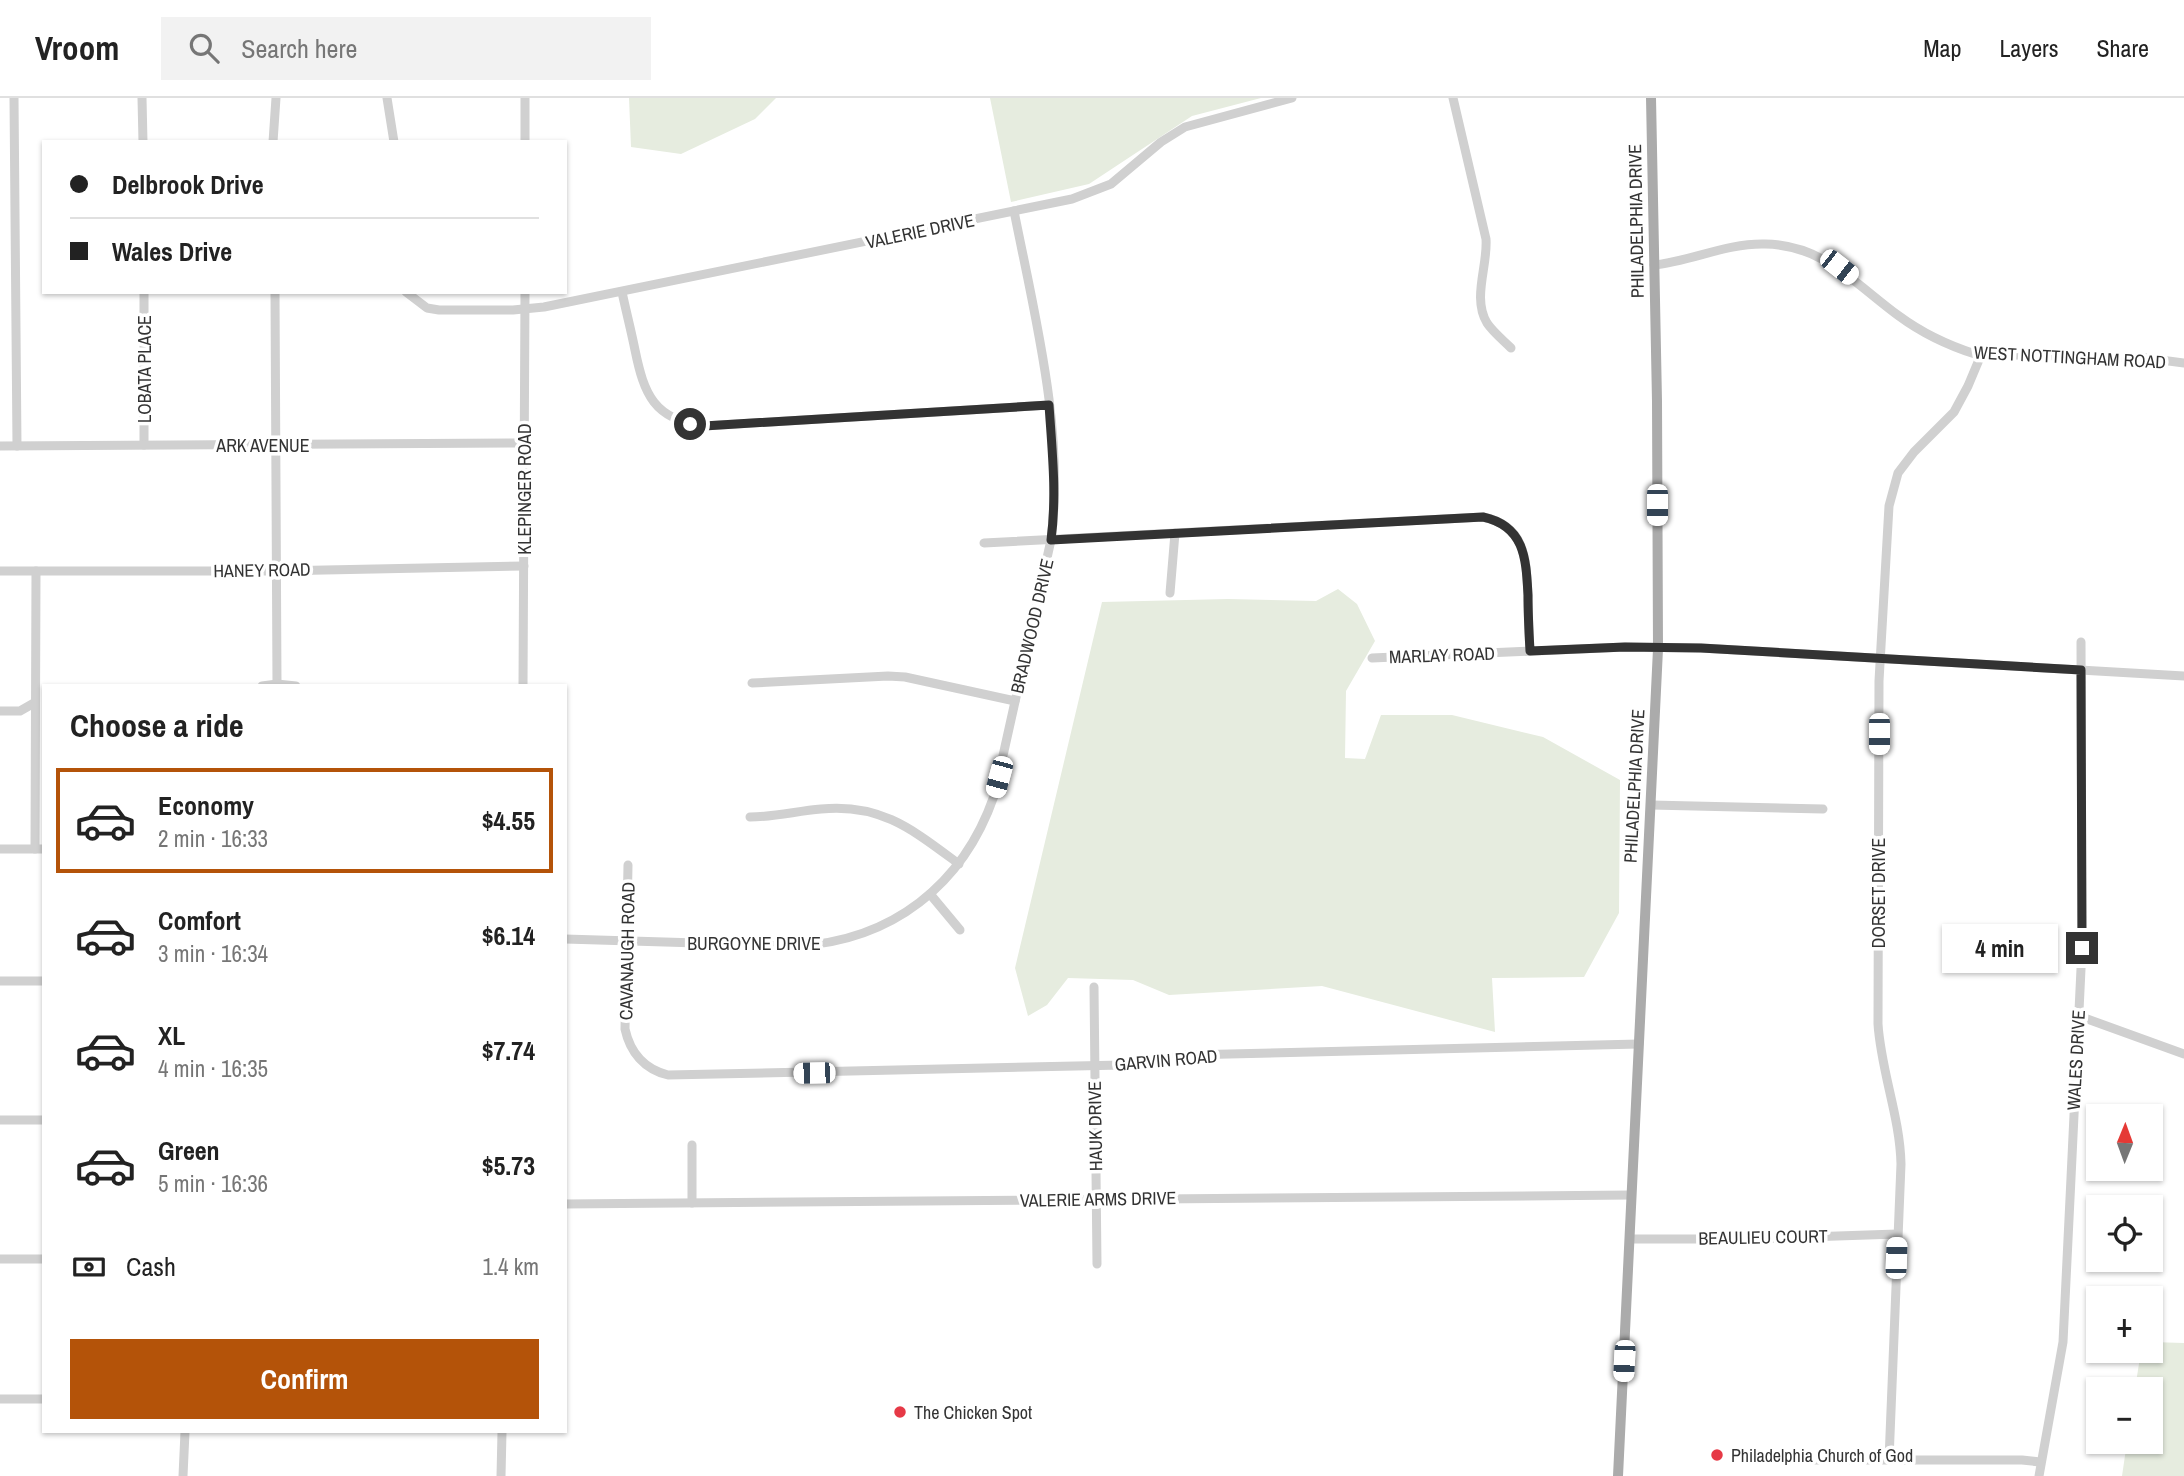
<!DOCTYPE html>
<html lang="en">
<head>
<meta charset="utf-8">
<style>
  body { margin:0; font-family:"Archivo Narrow",sans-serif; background:#f2f2f2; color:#222; height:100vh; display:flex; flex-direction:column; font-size:26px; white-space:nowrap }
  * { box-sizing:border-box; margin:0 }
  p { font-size:23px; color:#767676 }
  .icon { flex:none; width:38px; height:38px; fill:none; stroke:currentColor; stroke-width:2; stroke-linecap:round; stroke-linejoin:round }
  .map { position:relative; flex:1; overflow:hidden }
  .details { position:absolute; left:42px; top:586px; width:525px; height:749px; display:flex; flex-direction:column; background:#fff; border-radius:0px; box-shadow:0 2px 5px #0004 }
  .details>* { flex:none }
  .top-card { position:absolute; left:42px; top:42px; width:525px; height:154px; border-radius:0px; box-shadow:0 2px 5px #0004; display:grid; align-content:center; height:154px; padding:0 28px; background:#fff }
  .needle { width:46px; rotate:1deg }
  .controls { position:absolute; left:2086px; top:1006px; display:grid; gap:14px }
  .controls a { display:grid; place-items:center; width:77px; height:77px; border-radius:0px; background:#fff; box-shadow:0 2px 5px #0004; font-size:35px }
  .end { position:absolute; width:32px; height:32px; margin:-16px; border:9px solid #333; background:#fff; box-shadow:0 0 0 4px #fff }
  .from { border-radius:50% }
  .bubble { position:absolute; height:49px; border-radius:0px; background:#fff; box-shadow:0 2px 5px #0004; font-size:23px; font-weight:700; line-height:49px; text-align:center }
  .car { position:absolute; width:21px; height:42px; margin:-21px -10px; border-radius:9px; box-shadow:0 0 5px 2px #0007; background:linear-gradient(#fff 24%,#345 0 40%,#fff 0 76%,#345 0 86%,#fff 0) }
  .top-card b { display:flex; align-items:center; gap:24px; height:66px; font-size:26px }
  .top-card b+b { border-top:2px solid #e0e0e0 }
  .top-card i { width:18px; height:18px; background:#222 }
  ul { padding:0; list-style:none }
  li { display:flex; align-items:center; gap:21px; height:105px; margin:0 14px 10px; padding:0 14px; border:4px solid transparent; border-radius:0px }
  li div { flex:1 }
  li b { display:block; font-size:26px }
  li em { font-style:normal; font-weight:700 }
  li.active { border-color:#b45309 }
  li>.icon { width:63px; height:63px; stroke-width:1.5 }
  h2 { padding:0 28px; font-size:32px; line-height:84px }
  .pay { display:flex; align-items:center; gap:18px; height:77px; padding:0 28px; font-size:26px }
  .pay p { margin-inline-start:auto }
  .primary-button { display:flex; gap:14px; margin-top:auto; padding:14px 28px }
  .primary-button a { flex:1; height:80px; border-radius:0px; background:#b45309; color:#fff; font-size:28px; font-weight:700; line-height:80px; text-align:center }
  header { display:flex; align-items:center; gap:42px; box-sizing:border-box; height:98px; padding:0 35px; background:#fff; border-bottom:2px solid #e0e0e0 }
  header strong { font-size:33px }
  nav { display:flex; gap:38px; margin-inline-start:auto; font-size:24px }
  .search { width:490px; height:63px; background:#f2f2f2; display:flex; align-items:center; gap:18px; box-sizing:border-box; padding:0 24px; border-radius:0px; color:#767676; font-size:26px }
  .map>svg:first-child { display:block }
</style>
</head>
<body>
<header>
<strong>Vroom</strong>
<div class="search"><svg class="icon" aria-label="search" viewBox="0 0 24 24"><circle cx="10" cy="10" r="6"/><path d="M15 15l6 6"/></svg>Search here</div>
<nav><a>Map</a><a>Layers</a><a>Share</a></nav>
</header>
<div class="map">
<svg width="2184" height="1378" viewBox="0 0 2184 1378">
  <rect width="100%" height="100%" fill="#fff"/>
  <!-- green -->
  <g fill="#e6ecdf">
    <polygon points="629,0 776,0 755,21 681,56 631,49"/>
    <polygon points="990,0 1261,0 1192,18 1089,86 1011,104"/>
    <polygon points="1338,491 1357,506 1375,543 1346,593 1345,660 1365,661 1381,617 1452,617 1543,639 1620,682 1619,815 1584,879 1492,880 1495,934 1322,888 1169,897 1133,882 1068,880 1047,907 1028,918 1015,870 1102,504 1228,501 1316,503"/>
    <polygon points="2151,1244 2184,1245 2184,1378 2122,1378 2127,1344 2151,1344 2151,1292 2135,1291 2141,1253 2151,1253"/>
  </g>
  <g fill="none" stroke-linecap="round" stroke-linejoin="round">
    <!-- minor -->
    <g stroke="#d0d0d0" stroke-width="9">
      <polyline points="14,0 17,348"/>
      <polyline points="142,0 143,44"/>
      <polyline points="387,0 394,44"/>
      <polyline points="525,0 525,44"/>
      <path d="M1453,0L1486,141C1488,168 1472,200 1487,225C1493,234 1503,242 1511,250"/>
      <polyline points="273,44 276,0"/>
      <path d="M1654,167C1692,163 1726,145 1765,146C1824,147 1855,186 1899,218C1922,235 1947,247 1975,256L2146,260L2184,265"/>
      <polyline points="144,194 144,347"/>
      <polyline points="275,194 277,586"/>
      <polyline points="406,194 427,210 439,212 513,212 544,209 1072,101 1111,86 1161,44 1185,29 1292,0"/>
      <path d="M622,194C626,213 631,232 635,252C644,296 654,322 704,328L1049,307"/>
      <polyline points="0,348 525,345"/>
      <path d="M984,445L1483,419C1526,428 1526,461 1528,497C1528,516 1529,535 1530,553"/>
      <polyline points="0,473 276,473 524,468"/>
      <polyline points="1170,495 1175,435"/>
      <polyline points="1372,560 1625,549 1701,550 2184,578"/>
      <polyline points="752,585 888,578 905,579 1015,603"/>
      <polyline points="262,588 277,586 296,588"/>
      <polyline points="523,588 525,194"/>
      <polyline points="0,613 20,613 34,605"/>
      <polyline points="1651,707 1823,711"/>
      <path d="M750,719C774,719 797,713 821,711C881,705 913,732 959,766"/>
      <polyline points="0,751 44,751"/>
      <polyline points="35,751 36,473"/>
      <path d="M628,767L625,931C630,954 644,971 668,977L1123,967L1187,957L1639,946"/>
      <polyline points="930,796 960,832"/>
      <path d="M565,841L796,848C892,843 963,787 994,698L1051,442C1065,334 1035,219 1014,113"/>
      <polyline points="0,883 44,883"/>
      <polyline points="1094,889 1097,1166"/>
      <polyline points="2079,918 2184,956"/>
      <polyline points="0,1022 44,1022"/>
      <polyline points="692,1105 692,1047"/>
      <polyline points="565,1106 1631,1097"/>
      <polyline points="1630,1141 1747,1141 1897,1136"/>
      <polyline points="0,1161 44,1161"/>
      <polyline points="0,1301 44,1301"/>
      <polyline points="1805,1362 2022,1362 2040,1364"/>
      <path d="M1889,1362L1901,1066C1900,1019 1881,973 1878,926L1879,583L1889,408L1898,375L1914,354L1954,314L1968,288L1981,257"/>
      <polyline points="183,1378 185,1334"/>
      <polyline points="501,1378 502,1334"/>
      <polyline points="2039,1378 2063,1244 2071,1080 2082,850 2081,544"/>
    </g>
    <!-- major -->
    <polyline stroke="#ababab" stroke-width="10" points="1618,1378 1658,551 1657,303 1651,0"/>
  </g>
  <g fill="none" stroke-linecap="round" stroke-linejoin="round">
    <!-- route -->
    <path stroke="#333" stroke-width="9" d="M690,326L704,328L1049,307C1052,352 1057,397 1051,442L1483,419C1525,428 1526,461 1528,497C1528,516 1529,535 1530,553L1625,549L1701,550L2081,572L2082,850"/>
  </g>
  <!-- markers -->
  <g fill="#e63946" stroke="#fff" stroke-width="2.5">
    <circle cx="900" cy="1314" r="7"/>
    <circle cx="1717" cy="1357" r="7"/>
  </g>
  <g text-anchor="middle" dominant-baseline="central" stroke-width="7" stroke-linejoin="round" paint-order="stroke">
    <!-- street labels -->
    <g font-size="18" fill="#333" stroke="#fff">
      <text transform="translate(1636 123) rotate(-91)">PHILADELPHIA DRIVE</text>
      <text transform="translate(920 133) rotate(-12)">VALERIE DRIVE</text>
      <text transform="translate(2070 259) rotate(3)">WEST NOTTINGHAM ROAD</text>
      <text transform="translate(144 271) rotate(-90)">LOBATA PLACE</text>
      <text x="263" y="347">ARK AVENUE</text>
      <text transform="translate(524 391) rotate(-90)">KLEPINGER ROAD</text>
      <text transform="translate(262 472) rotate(-1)">HANEY ROAD</text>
      <text transform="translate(1032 528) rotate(-77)">BRADWOOD DRIVE</text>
      <text transform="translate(1442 557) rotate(-2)">MARLAY ROAD</text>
      <text transform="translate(1634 688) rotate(-87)">PHILADELPHIA DRIVE</text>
      <text transform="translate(1878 795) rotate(-90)">DORSET DRIVE</text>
      <text x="754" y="845">BURGOYNE DRIVE</text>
      <text transform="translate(627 853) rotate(-89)">CAVANAUGH ROAD</text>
      <text transform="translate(1166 962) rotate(-5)">GARVIN ROAD</text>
      <text transform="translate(2076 962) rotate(-87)">WALES DRIVE</text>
      <text transform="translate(1095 1028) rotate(-91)">HAUK DRIVE</text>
      <text transform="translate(1098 1101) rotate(-1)">VALERIE ARMS DRIVE</text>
      <text transform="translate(1763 1139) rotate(-1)">BEAULIEU COURT</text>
    </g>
    <!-- poi labels -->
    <g font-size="18" fill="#333" stroke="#fff" text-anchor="start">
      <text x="914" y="1314">The Chicken Spot</text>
      <text x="1731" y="1357">Philadelphia Church of God</text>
    </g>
  </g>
</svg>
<div class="controls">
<a><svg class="needle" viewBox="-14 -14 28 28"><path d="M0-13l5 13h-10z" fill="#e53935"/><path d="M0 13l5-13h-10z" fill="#767676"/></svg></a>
<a><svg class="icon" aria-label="locate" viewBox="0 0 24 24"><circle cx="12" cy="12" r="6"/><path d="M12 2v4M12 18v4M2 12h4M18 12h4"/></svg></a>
<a>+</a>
<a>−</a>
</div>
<i class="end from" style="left:690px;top:326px"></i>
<i class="end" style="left:2082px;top:850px"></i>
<div class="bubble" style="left:1942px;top:826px;width:116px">4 min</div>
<i class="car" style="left:1839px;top:169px;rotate:128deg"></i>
<i class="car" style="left:1657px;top:407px;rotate:180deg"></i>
<i class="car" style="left:1879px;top:636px;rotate:180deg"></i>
<i class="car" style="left:999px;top:679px;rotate:195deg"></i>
<i class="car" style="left:814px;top:975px;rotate:269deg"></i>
<i class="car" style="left:1896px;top:1160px;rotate:2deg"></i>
<i class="car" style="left:1624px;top:1263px;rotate:183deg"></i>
<div class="top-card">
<b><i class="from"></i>Delbrook Drive</b>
<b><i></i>Wales Drive</b>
</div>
<section class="details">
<h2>Choose a ride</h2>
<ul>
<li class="active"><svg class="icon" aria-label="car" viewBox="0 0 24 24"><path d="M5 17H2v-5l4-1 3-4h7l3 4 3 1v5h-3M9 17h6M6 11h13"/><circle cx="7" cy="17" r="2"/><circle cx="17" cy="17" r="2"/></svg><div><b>Economy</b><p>2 min · 16:33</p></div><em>$4.55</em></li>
<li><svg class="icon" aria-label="car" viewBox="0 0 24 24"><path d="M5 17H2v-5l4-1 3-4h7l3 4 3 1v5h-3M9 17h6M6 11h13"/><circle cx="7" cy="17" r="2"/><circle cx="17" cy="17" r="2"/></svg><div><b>Comfort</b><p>3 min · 16:34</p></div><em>$6.14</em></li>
<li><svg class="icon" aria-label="car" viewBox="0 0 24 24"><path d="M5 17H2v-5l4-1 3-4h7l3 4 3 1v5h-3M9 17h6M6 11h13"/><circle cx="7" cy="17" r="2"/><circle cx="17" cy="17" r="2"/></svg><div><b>XL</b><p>4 min · 16:35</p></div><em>$7.74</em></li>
<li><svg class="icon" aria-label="car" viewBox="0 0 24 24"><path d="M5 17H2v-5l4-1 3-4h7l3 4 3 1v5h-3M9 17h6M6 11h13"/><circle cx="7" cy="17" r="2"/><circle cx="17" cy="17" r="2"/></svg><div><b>Green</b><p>5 min · 16:36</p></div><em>$5.73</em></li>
</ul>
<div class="pay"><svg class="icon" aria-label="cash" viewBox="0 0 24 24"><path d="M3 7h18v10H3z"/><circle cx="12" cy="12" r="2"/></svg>Cash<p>1.4 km</p></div>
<div class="primary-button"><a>Confirm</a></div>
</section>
</div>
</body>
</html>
